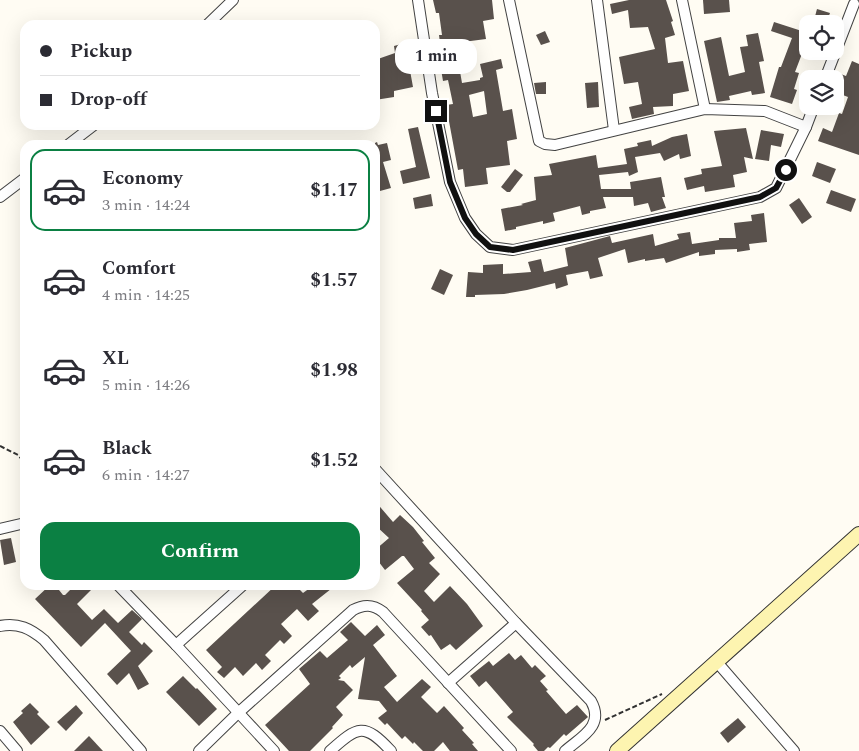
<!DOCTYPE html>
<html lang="en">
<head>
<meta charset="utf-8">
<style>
  body { margin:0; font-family:Spectral,serif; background:#f7f7f7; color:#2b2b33; height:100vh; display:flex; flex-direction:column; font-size:19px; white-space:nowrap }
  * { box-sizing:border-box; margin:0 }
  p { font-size:16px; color:#7c7c81 }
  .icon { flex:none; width:28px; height:28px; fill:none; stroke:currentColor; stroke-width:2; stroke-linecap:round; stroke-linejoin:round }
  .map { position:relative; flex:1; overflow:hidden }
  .side { position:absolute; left:20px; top:140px; width:360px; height:450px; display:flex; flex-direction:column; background:#fff; border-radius:15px; box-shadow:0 5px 20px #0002 }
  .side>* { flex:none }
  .hud { position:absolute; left:20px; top:20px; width:360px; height:110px; border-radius:15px; box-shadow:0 5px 20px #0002; display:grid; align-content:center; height:110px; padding:0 20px; background:#fff }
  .fabs { position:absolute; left:799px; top:15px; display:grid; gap:10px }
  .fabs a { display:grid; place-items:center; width:45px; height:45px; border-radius:10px; background:#fff; box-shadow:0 5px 20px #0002; font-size:25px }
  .end { position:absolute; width:22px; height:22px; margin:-11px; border:6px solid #101010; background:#fff; box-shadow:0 0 0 2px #fff }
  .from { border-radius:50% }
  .bubble { position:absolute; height:35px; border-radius:15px; background:#fff; box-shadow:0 5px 20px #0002; font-size:16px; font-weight:700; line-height:35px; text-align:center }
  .hud b { display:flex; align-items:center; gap:18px; height:48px; font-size:19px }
  .hud b+b { border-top:1px solid #e1e1e2 }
  .hud i { width:12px; height:12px; background:#2b2b33 }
  ul { padding:9px 0 0; list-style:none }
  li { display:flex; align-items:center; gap:15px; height:82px; margin:0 10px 8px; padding:0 10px; border:2px solid transparent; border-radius:15px }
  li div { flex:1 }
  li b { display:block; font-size:19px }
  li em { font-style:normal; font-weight:700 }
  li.on { border-color:#0b8043 }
  li>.icon { width:45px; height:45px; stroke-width:1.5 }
  .cta { display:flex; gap:10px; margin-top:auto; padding:10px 20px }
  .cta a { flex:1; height:58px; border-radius:15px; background:#0b8043; color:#fff; font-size:20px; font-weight:700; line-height:58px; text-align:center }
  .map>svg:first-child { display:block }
</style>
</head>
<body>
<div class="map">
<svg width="859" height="751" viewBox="0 0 859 751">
  <rect width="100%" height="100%" fill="#fffcf3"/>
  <!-- building -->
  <g fill="#59514c" fill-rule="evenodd">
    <path d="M433,0H492L494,19L483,21L486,39L463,42L465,59L458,60L462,83L480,80V78L483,77L480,64L501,59L503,68L496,70L503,111L512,109L517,139L507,141L510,165L486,168L488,184L465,187L463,169L458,170L446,105L453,104L448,80L443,81L441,69H442L439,51H441L439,35H442L439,13H436ZM484,91L487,114L473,117L469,95Z"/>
    <polygon points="629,0 666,0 673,21 671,22 675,35 665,38 668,63 683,61 689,91 673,94 673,106 653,107 654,114 632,119 629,107 642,104 638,82 624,84 619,57 655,49 648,27 630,28 628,10 612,14 610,4"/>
    <polygon points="703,0 729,0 730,12 704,14"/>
    <polygon points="817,9 830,13 826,24 813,24"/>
    <polygon points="774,22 808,33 808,38 795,72 799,73 794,89 797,90 792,104 770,97 779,67 781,67 792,38 771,31"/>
    <polygon points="545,31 550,42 541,45 536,35"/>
    <polygon points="758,33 764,61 759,62 765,93 752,95 751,91 729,96 730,100 717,102 704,41 721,37 729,76 745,72 740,47 748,46 746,35"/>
    <polygon points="405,43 413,87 394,91 394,97 375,100 375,60 395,53 394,46"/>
    <polygon points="852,61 859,64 859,155 818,141 823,128 832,132 839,113 842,114 848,97 835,92 835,72 846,76"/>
    <polygon points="546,82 546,94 536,94 534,83"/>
    <polygon points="598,82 599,107 587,108 585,83"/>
    <polygon points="418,127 430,178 403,184 400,171 416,167 408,129"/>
    <polygon points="746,128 753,159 744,157 747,172 733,175 735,187 705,192 704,186 687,190 684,178 702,174 701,169 722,166 714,131"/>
    <polygon points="761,130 784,134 781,147 771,145 769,161 755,159"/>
    <polygon points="687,134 691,156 680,159 679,154 664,161 660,153 635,157 638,172 629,176 628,172 599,175 601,189 631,189 630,182 661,177 665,197 662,197 666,208 651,212 648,203 634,206 633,197 603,197 606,208 590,211 590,213 582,215 580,206 553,213 555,221 543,224 543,221 516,227 516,229 505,231 501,209 523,205 521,204 536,200 534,177 552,175 549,164 596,155 598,168 627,164 624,149 638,146 637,143 651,140 652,146 672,137"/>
    <polygon points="377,142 378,145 387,143 391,160 383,162 391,188 380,191 375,174 375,143"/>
    <polygon points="817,162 836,169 830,183 812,176"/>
    <polygon points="515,169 523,175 510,192 507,192 501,187"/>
    <polygon points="831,190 856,199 851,212 826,203"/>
    <polygon points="431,194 433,206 415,209 413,198"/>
    <polygon points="799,198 812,217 802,224 789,205"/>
    <polygon points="764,213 767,242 749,244 750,250 737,252 737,249 715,250 715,254 699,256 699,252 666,263 664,258 645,261 645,259 628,263 625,249 598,258 603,276 590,279 588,271 566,275 568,285 556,289 555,283 527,290 504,294 475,295 475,297 466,297 468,272 483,273 483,265 503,264 503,274 531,272 528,262 541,259 544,272 568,266 565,248 610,236 612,243 653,234 655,246 679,239 677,234 690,232 692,244 719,240 719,238 736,238 734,223 752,221 751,215"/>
    <polygon points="440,269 453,275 444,295 431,289"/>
    <polygon points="375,501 393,522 400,515 413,527 424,541 422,542 435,558 429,563 440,574 424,591 434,602 450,586 467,604 483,626 456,650 450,644 441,650 431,635 429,636 421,627 429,620 421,611 422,610 397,583 414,569 404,556 402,556 385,570 375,557 375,550 389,538 376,526 380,522 375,517"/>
    <polygon points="11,538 16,562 4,565 0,540"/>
    <polygon points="50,585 55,585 63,595 65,595 75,585 96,585 77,604 92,620 104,609 118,623 132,610 142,619 129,632 142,645 144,642 153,651 138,666 149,684 138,690 129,673 117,685 107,674 131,651 105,623 81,647 35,599"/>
    <polygon points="276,585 295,585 303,593 314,585 336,585 312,604 319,611 308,621 297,609 281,624 292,636 284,644 280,640 265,655 271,661 262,670 256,663 243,676 235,667 224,678 217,672 222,667 206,650"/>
    <polygon points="351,622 365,636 377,625 385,635 373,645 397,676 384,687 397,702 422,679 431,687 421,697 437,713 444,706 464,728 462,730 474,743 472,744 478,751 450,751 443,742 434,751 423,751 414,742 413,744 405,736 402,739 387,723 385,725 378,718 387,711 379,701 358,699 365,657 352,668 350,665 339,676 341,678 338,680 344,681 353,690 336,707 343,715 332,727 333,728 310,751 289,751 265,725 310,684 299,669 320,651 327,658 348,640 340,632"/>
    <polygon points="509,653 515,660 521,655 532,668 535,665 546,676 540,681 548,690 546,691 566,714 577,705 588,717 566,736 564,734 550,748 548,747 544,751 538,751 533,745 534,744 507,717 513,712 486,681 479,687 470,676 489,661 493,666"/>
    <polygon points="183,676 196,689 197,688 217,709 199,726 166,692"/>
    <polygon points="30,703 39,712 37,714 50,727 31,745 13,722 23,713 21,711"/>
    <polygon points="76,705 83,713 66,731 57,722"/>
    <polygon points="738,718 746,727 728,743 720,733"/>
    <polygon points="89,736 103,751 74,751"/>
  </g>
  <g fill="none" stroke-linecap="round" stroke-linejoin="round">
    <defs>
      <g id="street">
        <polyline points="418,0 432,93 450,182 465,218 476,234 490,247 513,250 760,197 776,188 806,127 814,106"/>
        <polyline points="509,0 539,141 545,144 555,145 705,109 765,111 806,127"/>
        <polyline points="597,0 614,130"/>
        <polyline points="682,0 705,109"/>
        <polyline points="207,25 233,0"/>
        <polyline points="825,79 854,4"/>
        <polyline points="68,145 94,125"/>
        <polyline points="0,197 25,178"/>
        <path d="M375,469L516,623L591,701C605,726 581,737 565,751"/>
        <polyline points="0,529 25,523"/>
        <polyline points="118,585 176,645"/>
        <polyline points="243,585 176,645 274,751"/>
        <path d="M0,626C18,622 31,629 44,640L141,751"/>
        <polyline points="716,661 794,751"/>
        <polyline points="448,683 516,623"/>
        <polyline points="0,731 17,751"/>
        <path d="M199,751L238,713L353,610C364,604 373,604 383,612L511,751"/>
        <path d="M330,751C358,726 364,722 391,751"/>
      </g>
      <polyline id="secondary" points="617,751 859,534"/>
    </defs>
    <!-- street casing -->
    <use href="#street" stroke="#434343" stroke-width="12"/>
    <!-- secondary casing -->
    <use href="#secondary" stroke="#323232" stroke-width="16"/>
    <!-- path -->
    <g stroke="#323232" stroke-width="2" stroke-dasharray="5 2.5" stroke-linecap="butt">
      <polyline points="0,446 18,455 25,463"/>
      <polyline points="605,720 662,694"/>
    </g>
    <!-- street -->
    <use href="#street" stroke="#fff" stroke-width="10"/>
    <!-- secondary -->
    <use href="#secondary" stroke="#fdf4b0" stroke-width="14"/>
  </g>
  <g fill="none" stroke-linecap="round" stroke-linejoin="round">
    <!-- route -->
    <polyline stroke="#101010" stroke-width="6" points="436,111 450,182 465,218 476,234 490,247 513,250 760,197 776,188 786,170"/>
  </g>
</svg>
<div class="fabs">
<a><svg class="icon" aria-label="locate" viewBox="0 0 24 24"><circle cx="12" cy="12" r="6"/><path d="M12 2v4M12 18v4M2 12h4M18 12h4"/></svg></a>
<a><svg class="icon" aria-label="layers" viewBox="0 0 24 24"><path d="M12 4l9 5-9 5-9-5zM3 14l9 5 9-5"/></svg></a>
</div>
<i class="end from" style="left:786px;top:170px"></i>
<i class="end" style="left:436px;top:111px"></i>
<div class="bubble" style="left:395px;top:39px;width:82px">1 min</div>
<div class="hud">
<b><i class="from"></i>Pickup</b>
<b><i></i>Drop-off</b>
</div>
<section class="side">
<ul>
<li class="on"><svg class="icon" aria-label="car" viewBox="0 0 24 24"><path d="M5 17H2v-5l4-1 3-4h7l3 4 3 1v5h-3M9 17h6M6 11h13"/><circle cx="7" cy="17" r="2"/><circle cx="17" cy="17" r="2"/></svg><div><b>Economy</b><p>3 min · 14:24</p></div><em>$1.17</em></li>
<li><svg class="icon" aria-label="car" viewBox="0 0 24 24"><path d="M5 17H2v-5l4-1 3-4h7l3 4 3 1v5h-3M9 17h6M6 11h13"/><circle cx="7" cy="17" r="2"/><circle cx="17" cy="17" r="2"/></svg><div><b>Comfort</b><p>4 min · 14:25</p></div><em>$1.57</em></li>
<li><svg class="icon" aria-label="car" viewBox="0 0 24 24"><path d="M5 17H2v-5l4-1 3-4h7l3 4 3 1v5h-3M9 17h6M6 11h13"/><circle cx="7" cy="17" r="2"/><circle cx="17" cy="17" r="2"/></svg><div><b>XL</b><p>5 min · 14:26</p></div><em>$1.98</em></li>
<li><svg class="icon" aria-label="car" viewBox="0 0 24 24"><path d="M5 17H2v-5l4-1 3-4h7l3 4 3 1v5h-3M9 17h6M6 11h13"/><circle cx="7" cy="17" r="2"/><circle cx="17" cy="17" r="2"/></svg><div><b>Black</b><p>6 min · 14:27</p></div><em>$1.52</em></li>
</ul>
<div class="cta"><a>Confirm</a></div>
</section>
</div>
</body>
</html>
